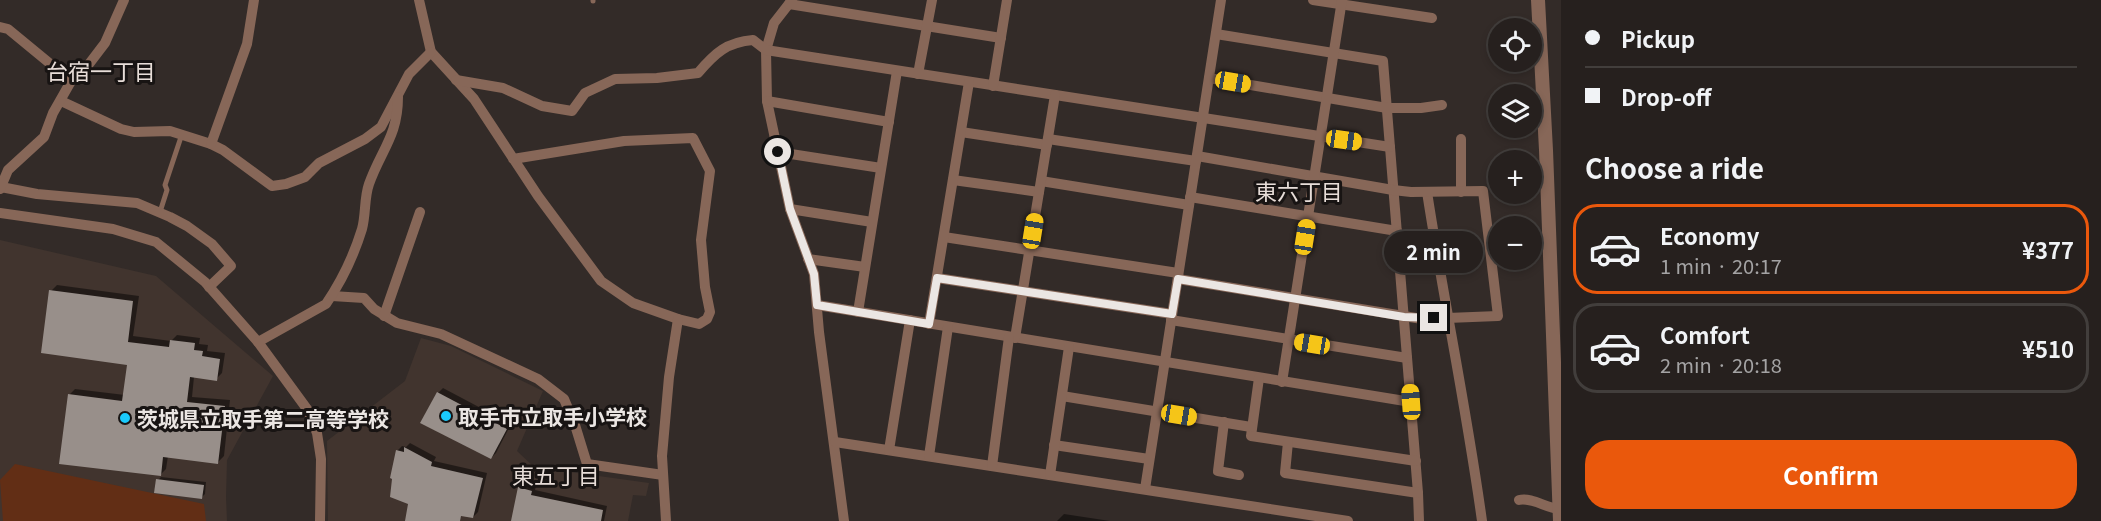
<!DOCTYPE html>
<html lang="en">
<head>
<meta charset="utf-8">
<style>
  body { margin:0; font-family:Georgia,"Noto Sans JP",serif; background:#2e2827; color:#f1f3f6; height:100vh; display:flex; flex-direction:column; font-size:22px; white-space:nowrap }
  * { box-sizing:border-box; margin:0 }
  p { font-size:20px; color:#a4a3a4 }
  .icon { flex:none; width:33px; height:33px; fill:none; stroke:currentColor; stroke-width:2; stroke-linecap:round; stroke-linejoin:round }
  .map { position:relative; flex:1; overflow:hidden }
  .drawer { display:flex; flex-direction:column; background:#26201e; width:540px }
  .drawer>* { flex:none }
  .top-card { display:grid; align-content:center; height:132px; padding:0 24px; background:#26201e }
  .tools { position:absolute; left:1488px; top:18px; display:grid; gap:12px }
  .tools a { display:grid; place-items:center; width:54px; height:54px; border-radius:50%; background:#26201e; box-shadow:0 3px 9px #0003,0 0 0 2px #423e3c; font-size:30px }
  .end { position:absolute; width:27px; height:27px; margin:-14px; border:8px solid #ebe6e3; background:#111; box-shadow:0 0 0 3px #111 }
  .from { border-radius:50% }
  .bubble { position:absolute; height:42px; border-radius:21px; background:#26201e; box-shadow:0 3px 9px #0003,0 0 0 2px #423e3c; font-size:20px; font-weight:700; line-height:42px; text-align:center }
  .car { position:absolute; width:18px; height:36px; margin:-18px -9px; border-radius:8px; box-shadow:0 0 4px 2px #0007; background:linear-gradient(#f5c518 24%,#345 0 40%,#f5c518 0 76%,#345 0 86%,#f5c518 0) }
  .top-card b { display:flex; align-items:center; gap:21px; height:57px; font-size:22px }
  .top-card b+b { border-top:2px solid #423e3c }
  .top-card i { width:15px; height:15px; background:#f1f3f6 }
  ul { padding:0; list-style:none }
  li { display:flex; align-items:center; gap:18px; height:90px; margin:0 12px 9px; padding:0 12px; border:3px solid #423e3c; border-radius:24px }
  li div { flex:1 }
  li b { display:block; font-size:22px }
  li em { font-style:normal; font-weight:700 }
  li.current { border-color:#ea580c }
  li>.icon { width:54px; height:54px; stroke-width:1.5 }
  h2 { padding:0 24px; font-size:27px; line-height:72px }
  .button { display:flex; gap:12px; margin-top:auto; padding:12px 24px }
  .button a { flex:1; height:69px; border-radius:24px; background:#ea580c; color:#fff; font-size:24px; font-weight:700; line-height:69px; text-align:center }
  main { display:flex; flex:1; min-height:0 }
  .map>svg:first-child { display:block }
</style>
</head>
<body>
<main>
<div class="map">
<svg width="1561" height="521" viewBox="0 0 1561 521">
  <rect width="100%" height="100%" fill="#332b28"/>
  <!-- built -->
  <g fill="#41342e">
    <polygon points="0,240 156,276 273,376 227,460 226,497 227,521 0,521"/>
    <polygon points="421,338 451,346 543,391 517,451 534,467 649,483 646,496 633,495 628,521 328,521 327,441 405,381"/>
  </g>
  <!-- green -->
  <polygon fill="#622e15" points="15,464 204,504 206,521 3,521 0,480"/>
  <!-- shadow -->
  <g fill="#0007">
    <polygon points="57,285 139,296 133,336 171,341 177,335 200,338 199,344 208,345 207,351 225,353 222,373 216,379 194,377 192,397 230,400 224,456 218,462 168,456 166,469 160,475 69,395 75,389 125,395 129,363 51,291"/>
    <polygon points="443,388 511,424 496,453 491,458 422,422 438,393"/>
    <polygon points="410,443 436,457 434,461 487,473 478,512 473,517 397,451 402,446 406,447"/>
    <polygon points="161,477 206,482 205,494 202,497 158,480"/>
    <polygon points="524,483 536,486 535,490 607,506 604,521 512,521 519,488"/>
    <polygon points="1064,514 1110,521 1057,521"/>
  </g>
  <!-- building -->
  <g fill="#988f8a">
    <polygon points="49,290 133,301 128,342 169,347 170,340 195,343 194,350 203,351 202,356 220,359 217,381 190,377 187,402 225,406 218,464 163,457 161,476 59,464 68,394 122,401 127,365 41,353"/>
    <polygon points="437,392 507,429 491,459 420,423"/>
    <polygon points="404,447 432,462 431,466 483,478 473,518 461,516 460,521 405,521 408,504 390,497 392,479 390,478 396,450 404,452"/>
    <polygon points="156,479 204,485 202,499 154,493"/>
    <polygon points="518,487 532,491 531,495 603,510 601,521 511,521"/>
  </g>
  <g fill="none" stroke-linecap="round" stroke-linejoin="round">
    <!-- service -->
    <g stroke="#876758" stroke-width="5">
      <polyline points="593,1 593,0"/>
      <polyline points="160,212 167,190 165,185 182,134"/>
    </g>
    <!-- minor -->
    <g stroke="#876758" stroke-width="10">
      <polyline points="419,0 431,52 474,99 538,196 601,281 633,303 678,319 699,324 707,319 710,312 705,287 701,240 710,171 693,138 624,141 513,159"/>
      <polyline points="792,0 774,23 766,50 767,101 790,209 814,274 819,332 844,521"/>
      <polyline points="1313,0 1432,18"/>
      <polyline points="789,4 1001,38"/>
      <polyline points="0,27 8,29 59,71 74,76"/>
      <polyline points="1216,34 1383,61 1418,493 1419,521"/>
      <polyline points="918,74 932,0"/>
      <polyline points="1209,78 1387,108 1421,108 1442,105"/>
      <path d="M456,80L503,88L542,106L572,111L585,93L615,79L657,78L698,73C715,53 727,42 753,40L766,50L1390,147"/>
      <polyline points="993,86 1007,0"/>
      <polyline points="61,101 121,129 134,132 170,131 211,144 223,150 272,186 286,184 305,177 319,163 365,139 381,127 409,74 431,52"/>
      <polyline points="767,101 889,122"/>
      <polyline points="961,132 1047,145"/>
      <polyline points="1048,139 1196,161"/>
      <polyline points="211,144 247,44 254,0"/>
      <polyline points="778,152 881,168"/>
      <polyline points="953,180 1039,192"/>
      <polyline points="1041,181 1189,205"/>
      <polyline points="1,187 37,194 137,203 170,217 187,226 212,244 231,266 209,287"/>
      <polyline points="0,189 8,170 44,137 53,113 74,76 89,64 105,43 124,0"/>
      <path d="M1427,192C1444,302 1467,411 1482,521"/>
      <polyline points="1461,192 1461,139"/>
      <polyline points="1190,197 1397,231"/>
      <polyline points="790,209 872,222"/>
      <polyline points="0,213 113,229 156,242 205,282 258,342 307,409 317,433 321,459 320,521"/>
      <polyline points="944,237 1178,273"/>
      <polyline points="808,259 865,267"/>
      <polyline points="937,278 1172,314"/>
      <polyline points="1178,279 1422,319 1498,316 1483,191 1411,192 1393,190 1197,156"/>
      <polyline points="332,296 364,298 374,309 397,323 441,334 538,379 564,399 575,425 587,464 663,475"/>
      <polyline points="817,305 1411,402"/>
      <polyline points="858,312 897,71"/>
      <polyline points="384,316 420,212"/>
      <polyline points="1171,320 1407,358"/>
      <polyline points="929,324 969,82"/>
      <polyline points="1015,338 1055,95"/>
      <path d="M258,342L326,304C341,282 354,255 362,229C366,215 364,198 369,184C381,150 398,136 398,97"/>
      <polyline points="1259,378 1251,436 1416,461"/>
      <polyline points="1282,382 1342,0"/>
      <polyline points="1062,396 1251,427"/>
      <polyline points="1224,422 1218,471 1239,475"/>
      <polyline points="835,442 1348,521"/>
      <polyline points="1288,442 1285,473 1418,493"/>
      <polyline points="1054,445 1149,459"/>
      <polyline points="889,450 910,320"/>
      <polyline points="929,456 948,327"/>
      <polyline points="992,466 1009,337"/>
      <polyline points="1050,475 1069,347"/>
      <polyline points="1145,489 1221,0"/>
      <path d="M1519,500C1532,497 1546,508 1559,509"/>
      <polyline points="666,521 662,456 669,377 678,319"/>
    </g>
    <!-- tertiary -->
    <polyline stroke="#876758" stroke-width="14" points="1538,0 1546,150 1560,521"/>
  </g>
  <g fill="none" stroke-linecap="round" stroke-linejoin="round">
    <!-- route -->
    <polyline stroke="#ebe6e3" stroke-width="8" points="778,152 790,209 814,274 817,305 929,324 937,278 1172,314 1178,279 1404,317 1434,318"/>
  </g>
  <!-- markers -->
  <g fill="#1acafc" stroke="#181413" stroke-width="2">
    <circle cx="446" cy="416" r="6"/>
    <circle cx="125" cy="418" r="6"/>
  </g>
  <g text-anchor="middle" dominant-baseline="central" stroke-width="6" stroke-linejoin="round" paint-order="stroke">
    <!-- poi labels -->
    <g font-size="21" font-weight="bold" fill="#ebe6e3" stroke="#181413" text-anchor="start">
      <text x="458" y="416">取手市立取手小学校</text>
      <text x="137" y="418">茨城県立取手第二高等学校</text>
    </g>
    <!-- neighbourhood labels -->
    <g font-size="22" fill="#e7ddd8" stroke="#181413">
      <text x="101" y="70">台宿一丁目</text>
      <text x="1299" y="190">東六丁目</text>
      <text x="556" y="474">東五丁目</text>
    </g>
  </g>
</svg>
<div class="tools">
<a><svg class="icon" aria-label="locate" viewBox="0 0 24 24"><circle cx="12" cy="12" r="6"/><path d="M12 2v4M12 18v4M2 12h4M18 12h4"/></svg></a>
<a><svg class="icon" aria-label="layers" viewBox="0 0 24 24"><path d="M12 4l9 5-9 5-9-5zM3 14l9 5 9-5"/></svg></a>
<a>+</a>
<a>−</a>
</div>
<i class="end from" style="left:778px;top:152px"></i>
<i class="end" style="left:1434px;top:318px"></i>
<div class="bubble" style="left:1384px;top:231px;width:99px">2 min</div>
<i class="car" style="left:1233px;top:82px;rotate:100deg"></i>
<i class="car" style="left:1344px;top:140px;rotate:98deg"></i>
<i class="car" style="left:1033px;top:231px;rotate:9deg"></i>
<i class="car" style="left:1305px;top:237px;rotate:9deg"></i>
<i class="car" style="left:1312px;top:344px;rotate:279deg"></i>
<i class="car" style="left:1411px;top:402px;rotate:356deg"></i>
<i class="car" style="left:1179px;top:415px;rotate:100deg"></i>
</div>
<section class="drawer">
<div class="top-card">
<b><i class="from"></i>Pickup</b>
<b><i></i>Drop-off</b>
</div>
<h2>Choose a ride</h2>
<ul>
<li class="current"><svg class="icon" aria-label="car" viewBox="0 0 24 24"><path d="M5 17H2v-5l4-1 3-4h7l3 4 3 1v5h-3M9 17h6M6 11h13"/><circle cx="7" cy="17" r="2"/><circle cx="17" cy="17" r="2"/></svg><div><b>Economy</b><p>1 min · 20:17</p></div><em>¥377</em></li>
<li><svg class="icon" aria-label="car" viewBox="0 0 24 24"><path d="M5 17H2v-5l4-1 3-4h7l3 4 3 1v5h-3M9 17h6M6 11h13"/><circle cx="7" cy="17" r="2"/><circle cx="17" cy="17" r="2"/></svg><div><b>Comfort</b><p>2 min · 20:18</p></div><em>¥510</em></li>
</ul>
<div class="button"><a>Confirm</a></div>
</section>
</main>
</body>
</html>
